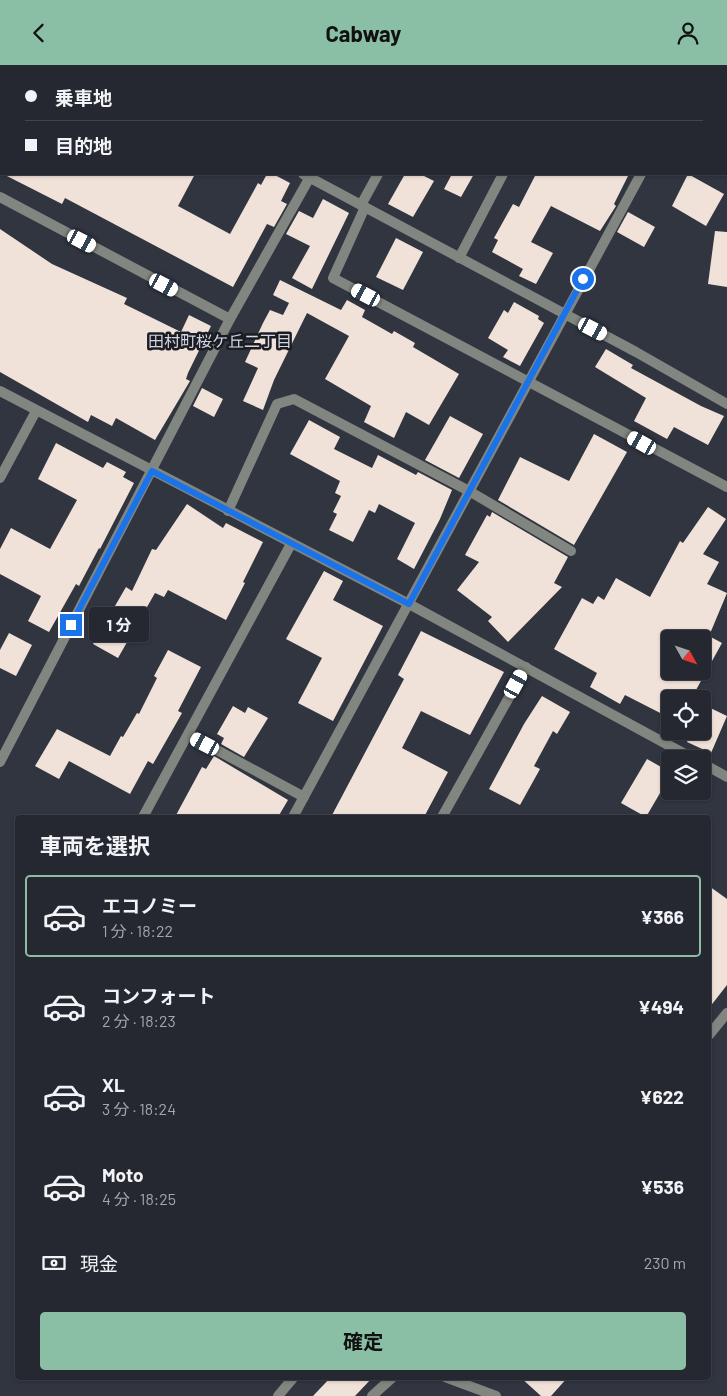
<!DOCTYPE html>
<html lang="ja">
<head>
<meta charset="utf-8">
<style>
  body { margin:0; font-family:Barlow,"Noto Sans JP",sans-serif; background:#31343c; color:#f1f3f6; height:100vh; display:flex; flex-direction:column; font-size:19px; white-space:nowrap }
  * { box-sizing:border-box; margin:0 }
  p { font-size:16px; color:#a3a6ab }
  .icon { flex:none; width:28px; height:28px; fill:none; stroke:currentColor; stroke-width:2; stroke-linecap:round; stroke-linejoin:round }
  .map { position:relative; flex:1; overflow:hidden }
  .sheet { position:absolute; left:15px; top:750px; width:696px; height:565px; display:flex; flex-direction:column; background:#252830; border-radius:5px; box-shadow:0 1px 4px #0004,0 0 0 1px #42444c }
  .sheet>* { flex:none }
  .top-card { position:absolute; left:0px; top:0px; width:728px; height:110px; box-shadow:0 1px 4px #0004,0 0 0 1px #42444c; display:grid; align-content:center; height:110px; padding:0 25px; background:#252830 }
  .needle { width:32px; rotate:130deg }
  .fabs { position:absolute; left:661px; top:565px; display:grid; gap:10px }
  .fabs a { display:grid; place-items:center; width:50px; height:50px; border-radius:5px; background:#252830; box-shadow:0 1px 4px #0004,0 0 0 1px #42444c; font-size:25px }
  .end { position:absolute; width:22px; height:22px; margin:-11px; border:6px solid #1a73e8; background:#fff; box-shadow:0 0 0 2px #fff }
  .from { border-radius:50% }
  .bubble { position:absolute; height:35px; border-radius:5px; background:#252830; box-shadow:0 1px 4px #0004,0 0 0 1px #42444c; font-size:16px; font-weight:700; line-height:35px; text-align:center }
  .car { position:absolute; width:15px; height:30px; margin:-15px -8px; border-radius:6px; box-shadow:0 0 4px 1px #0007; background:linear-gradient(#fff 24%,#345 0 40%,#fff 0 76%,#345 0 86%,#fff 0) }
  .top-card b { display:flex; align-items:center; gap:18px; height:48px; font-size:19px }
  .top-card b+b { border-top:1px solid #42444c }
  .top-card i { width:12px; height:12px; background:#f1f3f6 }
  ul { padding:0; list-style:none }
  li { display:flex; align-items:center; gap:15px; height:82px; margin:0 10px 8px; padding:0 15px; border:2px solid transparent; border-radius:5px }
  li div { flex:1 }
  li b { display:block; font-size:19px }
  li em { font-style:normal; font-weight:700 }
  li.current { border-color:#8abfa5 }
  li>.icon { width:45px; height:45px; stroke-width:1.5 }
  h2 { padding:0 25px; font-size:22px; line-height:60px }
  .pay { display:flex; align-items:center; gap:12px; height:55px; padding:0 25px; font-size:19px }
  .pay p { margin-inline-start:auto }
  .cta { display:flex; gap:10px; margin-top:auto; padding:10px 25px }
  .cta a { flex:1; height:58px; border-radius:5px; background:#8abfa5; color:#111; font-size:20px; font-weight:700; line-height:58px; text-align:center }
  header { display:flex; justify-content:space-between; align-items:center; height:65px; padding:0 25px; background:#8abfa5; color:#111; font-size:22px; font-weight:700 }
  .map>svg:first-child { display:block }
</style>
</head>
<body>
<header><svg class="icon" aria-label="back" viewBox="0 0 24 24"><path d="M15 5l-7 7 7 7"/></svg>Cabway<svg class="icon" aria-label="person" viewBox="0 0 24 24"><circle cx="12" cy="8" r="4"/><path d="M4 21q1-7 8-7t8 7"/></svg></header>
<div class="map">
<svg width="727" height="1331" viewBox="0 0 727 1331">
  <rect width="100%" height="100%" fill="#313540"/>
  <!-- building -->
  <g fill="#f1e2d9" fill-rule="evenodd">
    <polygon points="3,109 195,109 178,141 230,169 258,118 261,120 267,109 273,109 290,118 281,136 287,139 274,162 267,159 233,222 65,133 62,139"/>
    <polygon points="405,109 420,109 434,116 413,152 388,139"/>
    <polygon points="452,109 474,109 461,132 444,124"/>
    <polygon points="536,109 629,109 614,139 616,141 600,166 551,141 531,177 553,188 536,219 519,211 523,204 492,187 498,175 494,173 513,139 519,142"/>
    <polygon points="688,109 724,129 706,161 672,141"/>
    <polygon points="323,134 349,148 312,224 292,213 310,181 286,169 299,146 313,153"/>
    <polygon points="628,147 655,162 644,182 617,167"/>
    <polygon points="0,164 52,199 127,233 124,239 181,267 189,250 211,261 188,308 186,314 190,316 155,375 116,353 112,361 91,350 88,357 0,307"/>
    <polygon points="715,166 727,167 727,222 708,219"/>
    <polygon points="396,173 423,187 403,225 376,212"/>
    <polygon points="280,215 341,245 347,235 365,245 362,252 392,269 394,266 415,278 413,282 459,309 429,360 406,347 394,373 364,357 371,341 325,314 349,271 307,248 274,315 263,345 243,336 258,303 245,297 263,258 270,245 283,250 289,238 273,230"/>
    <polygon points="514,237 539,251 538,254 544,258 520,301 503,292 508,285 488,273 504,245 508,248"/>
    <polygon points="606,284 633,300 631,303 701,341 724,351 708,380 674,362 667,374 634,356 646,333 595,302"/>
    <polygon points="202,323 223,334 214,352 193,341"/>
    <polygon points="450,351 483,369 459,413 425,395"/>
    <polygon points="309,355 340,372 334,384 372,403 378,390 416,410 418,407 452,425 440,454 414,504 397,494 415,458 379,439 375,448 369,445 353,477 329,465 337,449 333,447 341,431 335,428 340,416 290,389"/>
    <polygon points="594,369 627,387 574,480 498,435 520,392 569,416"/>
    <polygon points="56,378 103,403 107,397 126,407 123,412 134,418 100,484 99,483 79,521 76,519 49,567 28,556 41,531 0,509 0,484 11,463 50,484 77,435 38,414"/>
    <polygon points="187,439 223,463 226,458 263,477 243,517 245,518 226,555 168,525 164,532 155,528 118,593 93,579 126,522 132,526 152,484 156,485"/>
    <path d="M708,442L726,454L703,489L719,497L707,519L727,528L709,571L722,578L691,634H670V653L625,630L620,639L590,622L597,608L554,584L582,533L593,539L598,531L604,535L616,513L650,532L680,476L683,478ZM670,574H702V606H670Z"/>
    <polygon points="492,447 568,492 554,518 562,522 508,577 488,556 492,552 457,525 479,497 465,490 487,450 490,452"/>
    <polygon points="324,506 343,516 333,535 383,561 333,656 298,638 322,593 286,574"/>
    <polygon points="421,566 504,607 470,670 421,646 402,683 448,707 424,752 331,752 404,614 398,610"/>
    <polygon points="9,568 32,580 16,611 0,603 0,585"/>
    <polygon points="168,585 201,602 178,646 182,648 153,699 148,696 130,729 69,696 59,714 35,701 57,664 110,691 121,671 123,672 137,648 139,649 157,613 154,611"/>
    <polygon points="542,631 570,647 557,669 553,666 534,701 540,704 520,740 489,724 524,659"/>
    <polygon points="702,639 727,651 711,688 687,677 692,666 702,666"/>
    <polygon points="233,641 245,648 248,642 268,653 244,692 221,679 224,673 217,669"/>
    <polygon points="214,691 288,735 278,752 175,752 202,702 206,704"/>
    <polygon points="647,694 670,707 670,711 646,752 621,738"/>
    <polygon points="709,821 727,834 727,920 709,943"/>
    <polygon points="331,1312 373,1312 355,1331 313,1331"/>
    <polygon points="520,1312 568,1312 551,1331 541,1331"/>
  </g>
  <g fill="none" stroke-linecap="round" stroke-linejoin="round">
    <!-- street -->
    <g stroke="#828681" stroke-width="10">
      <polyline points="103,0 105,1"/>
      <polyline points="406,0 409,1"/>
      <polyline points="437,1 437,0"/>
      <polyline points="560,1 561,0"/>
      <polyline points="700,1 700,0"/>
      <polyline points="303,109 636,287 727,339"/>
      <polyline points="0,132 230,254"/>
      <polyline points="361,140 378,109"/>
      <polyline points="365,142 333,213 727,422"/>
      <polyline points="459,193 503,109"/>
      <polyline points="0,326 409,539 694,694"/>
      <polyline points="0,413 36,346"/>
      <polyline points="228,446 277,339 294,334 469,426 571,486"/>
      <polyline points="189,670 304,732"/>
      <polyline points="0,697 230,254 310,112"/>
      <polyline points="702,698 727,712"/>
      <polyline points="143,752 291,479"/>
      <polyline points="293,752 641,109"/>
      <polyline points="442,752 526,602"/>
      <polyline points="709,970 727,948"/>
      <polyline points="445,1312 496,1331"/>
      <polyline points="278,1331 294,1312"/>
      <polyline points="372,1331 393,1312"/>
    </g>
  </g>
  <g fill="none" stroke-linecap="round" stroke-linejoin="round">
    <!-- route -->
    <polyline stroke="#1a73e8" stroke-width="6" points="71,560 152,406 409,539 583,214"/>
  </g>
  <g text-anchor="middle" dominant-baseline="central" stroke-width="5" stroke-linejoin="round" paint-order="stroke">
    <!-- neighbourhood labels -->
    <g font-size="16" fill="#d1d6e4" stroke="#1b1c22">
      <text x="220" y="275">田村町桜ケ丘二丁目</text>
    </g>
  </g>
</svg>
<div class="fabs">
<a><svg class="needle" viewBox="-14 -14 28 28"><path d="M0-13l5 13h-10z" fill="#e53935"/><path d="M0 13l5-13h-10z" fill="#a3a6ab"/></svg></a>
<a><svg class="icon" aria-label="locate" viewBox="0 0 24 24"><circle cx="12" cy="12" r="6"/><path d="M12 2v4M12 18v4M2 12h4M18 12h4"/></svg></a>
<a><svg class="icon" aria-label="layers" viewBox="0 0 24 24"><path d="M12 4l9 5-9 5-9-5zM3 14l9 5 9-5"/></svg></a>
</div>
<i class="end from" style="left:583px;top:214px"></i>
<i class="end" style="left:71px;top:560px"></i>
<div class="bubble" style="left:89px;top:542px;width:60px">1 分</div>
<i class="car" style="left:82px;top:176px;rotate:118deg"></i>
<i class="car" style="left:164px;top:220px;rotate:118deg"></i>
<i class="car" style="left:366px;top:230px;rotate:298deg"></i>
<i class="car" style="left:593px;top:264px;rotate:118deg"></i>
<i class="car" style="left:642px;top:378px;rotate:299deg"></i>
<i class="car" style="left:516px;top:619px;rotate:29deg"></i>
<i class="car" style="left:205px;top:679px;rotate:298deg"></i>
<div class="top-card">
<b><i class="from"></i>乗車地</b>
<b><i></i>目的地</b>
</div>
<section class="sheet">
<h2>車両を選択</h2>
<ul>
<li class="current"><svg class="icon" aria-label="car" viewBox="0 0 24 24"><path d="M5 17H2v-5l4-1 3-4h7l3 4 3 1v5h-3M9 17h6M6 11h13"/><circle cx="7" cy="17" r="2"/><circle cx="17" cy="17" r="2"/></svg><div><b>エコノミー</b><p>1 分 · 18:22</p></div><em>¥366</em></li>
<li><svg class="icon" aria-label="car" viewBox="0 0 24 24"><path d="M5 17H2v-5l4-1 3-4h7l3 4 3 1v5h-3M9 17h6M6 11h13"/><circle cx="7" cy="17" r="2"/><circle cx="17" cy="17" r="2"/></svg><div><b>コンフォート</b><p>2 分 · 18:23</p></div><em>¥494</em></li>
<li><svg class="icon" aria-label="car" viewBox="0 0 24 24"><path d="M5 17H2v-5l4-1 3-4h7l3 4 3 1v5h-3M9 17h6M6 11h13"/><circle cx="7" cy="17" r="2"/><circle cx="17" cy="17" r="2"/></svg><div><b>XL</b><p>3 分 · 18:24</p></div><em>¥622</em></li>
<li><svg class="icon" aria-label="car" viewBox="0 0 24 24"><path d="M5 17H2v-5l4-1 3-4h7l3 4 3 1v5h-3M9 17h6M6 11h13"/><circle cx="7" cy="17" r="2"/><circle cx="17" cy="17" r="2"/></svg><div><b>Moto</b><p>4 分 · 18:25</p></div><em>¥536</em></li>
</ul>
<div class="pay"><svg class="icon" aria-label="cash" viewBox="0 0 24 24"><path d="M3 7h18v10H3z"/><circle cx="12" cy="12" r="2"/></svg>現金<p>230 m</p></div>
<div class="cta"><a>確定</a></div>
</section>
</div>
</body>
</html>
